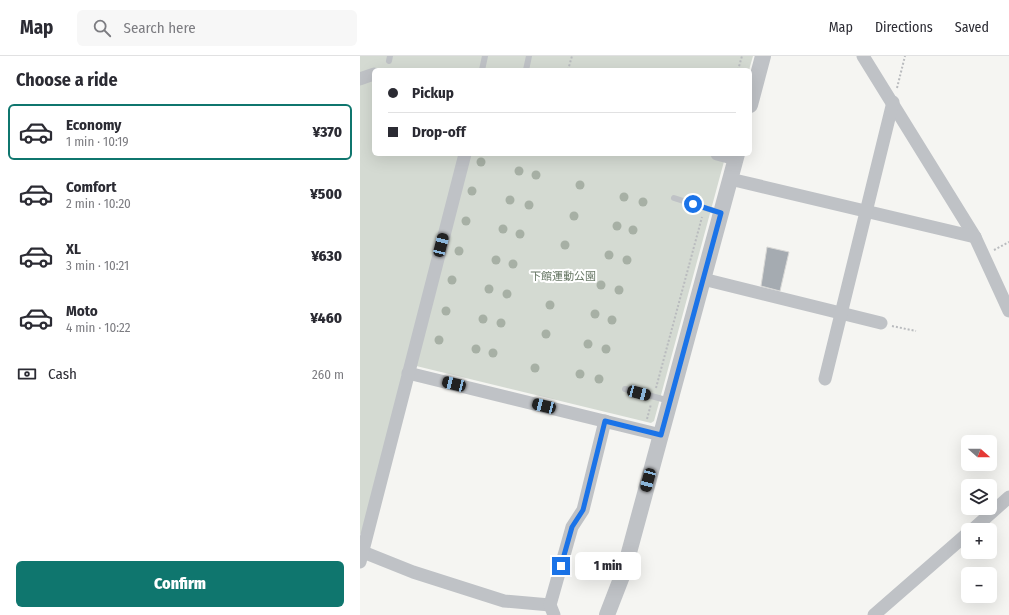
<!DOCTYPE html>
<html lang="en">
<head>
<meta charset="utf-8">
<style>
  body { margin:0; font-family:"Fira Sans Condensed","Noto Sans JP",sans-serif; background:#f7f7f7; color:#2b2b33; height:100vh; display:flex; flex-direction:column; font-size:15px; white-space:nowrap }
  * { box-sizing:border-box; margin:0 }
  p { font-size:13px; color:#7c7c81 }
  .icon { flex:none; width:22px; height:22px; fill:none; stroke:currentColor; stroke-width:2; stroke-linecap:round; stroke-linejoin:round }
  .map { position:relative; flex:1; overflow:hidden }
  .panel { display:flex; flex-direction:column; background:#fff; width:360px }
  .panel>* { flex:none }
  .top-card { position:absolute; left:12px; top:12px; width:380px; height:88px; border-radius:6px; box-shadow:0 4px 16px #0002; display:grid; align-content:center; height:88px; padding:0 16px; background:#fff }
  .needle { width:26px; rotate:111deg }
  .buttons { position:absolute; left:601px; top:379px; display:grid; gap:8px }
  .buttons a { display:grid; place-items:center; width:36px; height:36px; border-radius:6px; background:#fff; box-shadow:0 4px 16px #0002; font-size:20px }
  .end { position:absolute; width:18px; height:18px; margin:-9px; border:5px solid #1a73e8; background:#fff; box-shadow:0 0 0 2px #fff }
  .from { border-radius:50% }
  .bubble { position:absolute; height:28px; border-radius:6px; background:#fff; box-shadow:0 4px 16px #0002; font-size:13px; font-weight:800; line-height:28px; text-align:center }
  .car { position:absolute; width:12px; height:24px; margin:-12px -6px; border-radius:5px; box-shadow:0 0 3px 1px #0007; background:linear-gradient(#222 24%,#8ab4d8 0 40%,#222 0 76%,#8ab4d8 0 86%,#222 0) }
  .top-card b { display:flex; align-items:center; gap:14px; height:38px; font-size:15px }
  .top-card b+b { border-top:1px solid #e1e1e2 }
  .top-card i { width:10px; height:10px; background:#2b2b33 }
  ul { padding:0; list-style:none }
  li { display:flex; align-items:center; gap:12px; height:56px; margin:0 8px 6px; padding:0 8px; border:2px solid transparent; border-radius:6px }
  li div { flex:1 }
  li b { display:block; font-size:15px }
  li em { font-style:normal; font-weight:800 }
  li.selected { border-color:#0f766e }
  li>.icon { width:36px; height:36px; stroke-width:1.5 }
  h2 { padding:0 16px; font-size:18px; line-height:48px }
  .pay { display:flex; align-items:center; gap:10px; height:44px; padding:0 16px; font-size:15px }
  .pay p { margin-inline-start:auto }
  .action { display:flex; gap:8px; margin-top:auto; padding:8px 16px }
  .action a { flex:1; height:46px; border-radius:6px; background:#0f766e; color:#fff; font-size:16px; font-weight:800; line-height:46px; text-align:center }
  header { display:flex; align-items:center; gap:24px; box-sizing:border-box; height:56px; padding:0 20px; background:#fff; border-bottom:1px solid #e1e1e2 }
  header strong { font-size:19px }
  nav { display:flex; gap:22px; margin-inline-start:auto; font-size:14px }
  .search { width:280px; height:36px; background:#f7f7f7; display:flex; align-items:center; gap:10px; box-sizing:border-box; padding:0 14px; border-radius:6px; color:#7c7c81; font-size:15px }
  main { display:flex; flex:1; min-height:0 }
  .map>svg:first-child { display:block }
</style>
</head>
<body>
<header>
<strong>Map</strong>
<div class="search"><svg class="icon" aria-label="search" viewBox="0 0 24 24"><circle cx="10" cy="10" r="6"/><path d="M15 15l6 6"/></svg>Search here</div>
<nav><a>Map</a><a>Directions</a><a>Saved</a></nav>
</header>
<main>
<section class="panel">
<h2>Choose a ride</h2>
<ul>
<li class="selected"><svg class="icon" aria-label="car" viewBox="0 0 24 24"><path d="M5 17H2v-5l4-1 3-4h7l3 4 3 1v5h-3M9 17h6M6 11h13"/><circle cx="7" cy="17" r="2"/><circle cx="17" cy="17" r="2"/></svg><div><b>Economy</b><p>1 min · 10:19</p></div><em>¥370</em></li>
<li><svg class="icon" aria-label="car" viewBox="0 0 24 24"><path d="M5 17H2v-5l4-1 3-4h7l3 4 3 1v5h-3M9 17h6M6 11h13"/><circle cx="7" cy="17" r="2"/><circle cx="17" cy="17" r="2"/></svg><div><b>Comfort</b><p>2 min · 10:20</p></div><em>¥500</em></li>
<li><svg class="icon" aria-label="car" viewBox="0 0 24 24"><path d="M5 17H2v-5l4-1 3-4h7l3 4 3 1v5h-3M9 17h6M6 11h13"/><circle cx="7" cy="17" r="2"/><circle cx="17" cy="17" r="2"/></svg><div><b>XL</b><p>3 min · 10:21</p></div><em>¥630</em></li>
<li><svg class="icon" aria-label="car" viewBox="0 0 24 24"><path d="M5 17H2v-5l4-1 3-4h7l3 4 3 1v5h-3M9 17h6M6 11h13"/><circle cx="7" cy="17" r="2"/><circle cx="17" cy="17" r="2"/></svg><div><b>Moto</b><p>4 min · 10:22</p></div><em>¥460</em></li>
</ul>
<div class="pay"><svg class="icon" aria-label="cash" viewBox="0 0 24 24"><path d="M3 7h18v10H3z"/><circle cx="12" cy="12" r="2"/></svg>Cash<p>260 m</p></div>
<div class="action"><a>Confirm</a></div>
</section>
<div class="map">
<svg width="649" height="559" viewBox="0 0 649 559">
  <rect width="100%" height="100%" fill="#f5f5f2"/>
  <!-- green -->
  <polygon fill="#d4dad2" points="0,0 393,0 389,14 14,14 14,98 366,98 294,365 291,367 48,308 5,476 0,478"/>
  <!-- building -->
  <polygon fill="#a5abb1" stroke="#d7d7d5" points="407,191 429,196 420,235 401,230"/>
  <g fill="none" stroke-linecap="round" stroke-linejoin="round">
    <!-- path -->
    <g stroke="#b9bbbe" stroke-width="2" stroke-dasharray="2 2" stroke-linecap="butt">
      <polyline points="208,14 212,0"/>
      <polyline points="378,14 382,0"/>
      <polyline points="537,32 545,0"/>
      <polyline points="634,194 649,186"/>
      <polyline points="532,270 556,275"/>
      <polyline points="296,332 342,161"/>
      <polyline points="287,363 291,348"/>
    </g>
    <!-- service -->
    <g stroke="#bfc2c6" stroke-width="6">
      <polyline points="29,5 30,0"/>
      <polyline points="122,14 125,0"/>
      <polyline points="166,14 169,0"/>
      <polyline points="314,142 361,157"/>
      <polyline points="265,333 310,345"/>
    </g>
    <!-- minor -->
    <g stroke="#bfc2c6" stroke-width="13">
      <polyline points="503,0 615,181 649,255"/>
      <polyline points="0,23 14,18"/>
      <polyline points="357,98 376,103"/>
      <polyline points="370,123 615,181"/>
      <polyline points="351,225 521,267"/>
      <polyline points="48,317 301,379"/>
      <polyline points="465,323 533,46"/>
      <polyline points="612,474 649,441"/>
      <polyline points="3,496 53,516 144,545 190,549"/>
      <polyline points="0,506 105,98"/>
      <polyline points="194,559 190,549 212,471 223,454 245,365"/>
      <polyline points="514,559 608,477"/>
    </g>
    <!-- tertiary -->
    <g stroke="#bfc2c6" stroke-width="16">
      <polyline points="390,49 403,0"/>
      <polyline points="247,559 264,515 377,98"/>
    </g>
  </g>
  <!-- trees -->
  <g fill="#a7b0a5">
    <circle cx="121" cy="106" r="4.5"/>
    <circle cx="159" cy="115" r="4.5"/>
    <circle cx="176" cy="119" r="4.5"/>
    <circle cx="220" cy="129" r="4.5"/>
    <circle cx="112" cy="135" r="4.5"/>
    <circle cx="264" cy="141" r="4.5"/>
    <circle cx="150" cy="144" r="4.5"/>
    <circle cx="283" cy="146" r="4.5"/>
    <circle cx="169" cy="149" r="4.5"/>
    <circle cx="214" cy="160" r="4.5"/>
    <circle cx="106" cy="165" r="4.5"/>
    <circle cx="257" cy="170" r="4.5"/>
    <circle cx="143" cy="173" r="4.5"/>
    <circle cx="273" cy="174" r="4.5"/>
    <circle cx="160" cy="178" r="4.5"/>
    <circle cx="205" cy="189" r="4.5"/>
    <circle cx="99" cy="195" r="4.5"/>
    <circle cx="249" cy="199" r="4.5"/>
    <circle cx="136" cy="204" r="4.5"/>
    <circle cx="267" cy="204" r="4.5"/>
    <circle cx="153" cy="208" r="4.5"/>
    <circle cx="198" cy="219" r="4.5"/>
    <circle cx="92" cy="224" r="4.5"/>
    <circle cx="241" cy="229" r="4.5"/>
    <circle cx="129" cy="233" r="4.5"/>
    <circle cx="259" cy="234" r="4.5"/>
    <circle cx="147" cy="238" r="4.5"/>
    <circle cx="190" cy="249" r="4.5"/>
    <circle cx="86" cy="255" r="4.5"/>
    <circle cx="235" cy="258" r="4.5"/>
    <circle cx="123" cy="263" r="4.5"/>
    <circle cx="252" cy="264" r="4.5"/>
    <circle cx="141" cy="267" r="4.5"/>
    <circle cx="186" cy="278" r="4.5"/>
    <circle cx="79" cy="284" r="4.5"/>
    <circle cx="228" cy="288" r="4.5"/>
    <circle cx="116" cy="293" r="4.5"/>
    <circle cx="246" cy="293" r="4.5"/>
    <circle cx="133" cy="297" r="4.5"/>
    <circle cx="175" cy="312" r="4.5"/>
    <circle cx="220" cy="318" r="4.5"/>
    <circle cx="239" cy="323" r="4.5"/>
  </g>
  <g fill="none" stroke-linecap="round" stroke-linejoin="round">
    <!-- route -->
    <polyline stroke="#1a73e8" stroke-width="5" points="201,510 212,471 223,454 245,365 301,379 361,157 333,148"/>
  </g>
  <g text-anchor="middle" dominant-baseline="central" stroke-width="4" stroke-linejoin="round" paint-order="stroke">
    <!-- park labels -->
    <g font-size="11" fill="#687866" stroke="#fff">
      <text x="203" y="220">下館運動公園</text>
    </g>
  </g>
</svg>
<div class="buttons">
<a><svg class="needle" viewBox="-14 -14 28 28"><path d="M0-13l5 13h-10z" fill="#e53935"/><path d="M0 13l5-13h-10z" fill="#7c7c81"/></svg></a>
<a><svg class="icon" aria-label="layers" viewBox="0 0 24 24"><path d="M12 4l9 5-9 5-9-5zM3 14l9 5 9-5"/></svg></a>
<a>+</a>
<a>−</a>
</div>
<i class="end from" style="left:333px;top:148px"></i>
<i class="end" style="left:201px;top:510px"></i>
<div class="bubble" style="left:215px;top:496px;width:66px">1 min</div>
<i class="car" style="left:81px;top:189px;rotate:14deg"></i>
<i class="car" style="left:94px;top:328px;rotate:284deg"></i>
<i class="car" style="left:279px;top:337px;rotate:105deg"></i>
<i class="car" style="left:184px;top:350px;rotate:284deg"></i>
<i class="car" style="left:288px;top:424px;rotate:195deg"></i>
<div class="top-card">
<b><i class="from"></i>Pickup</b>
<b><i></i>Drop-off</b>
</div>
</div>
</main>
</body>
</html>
